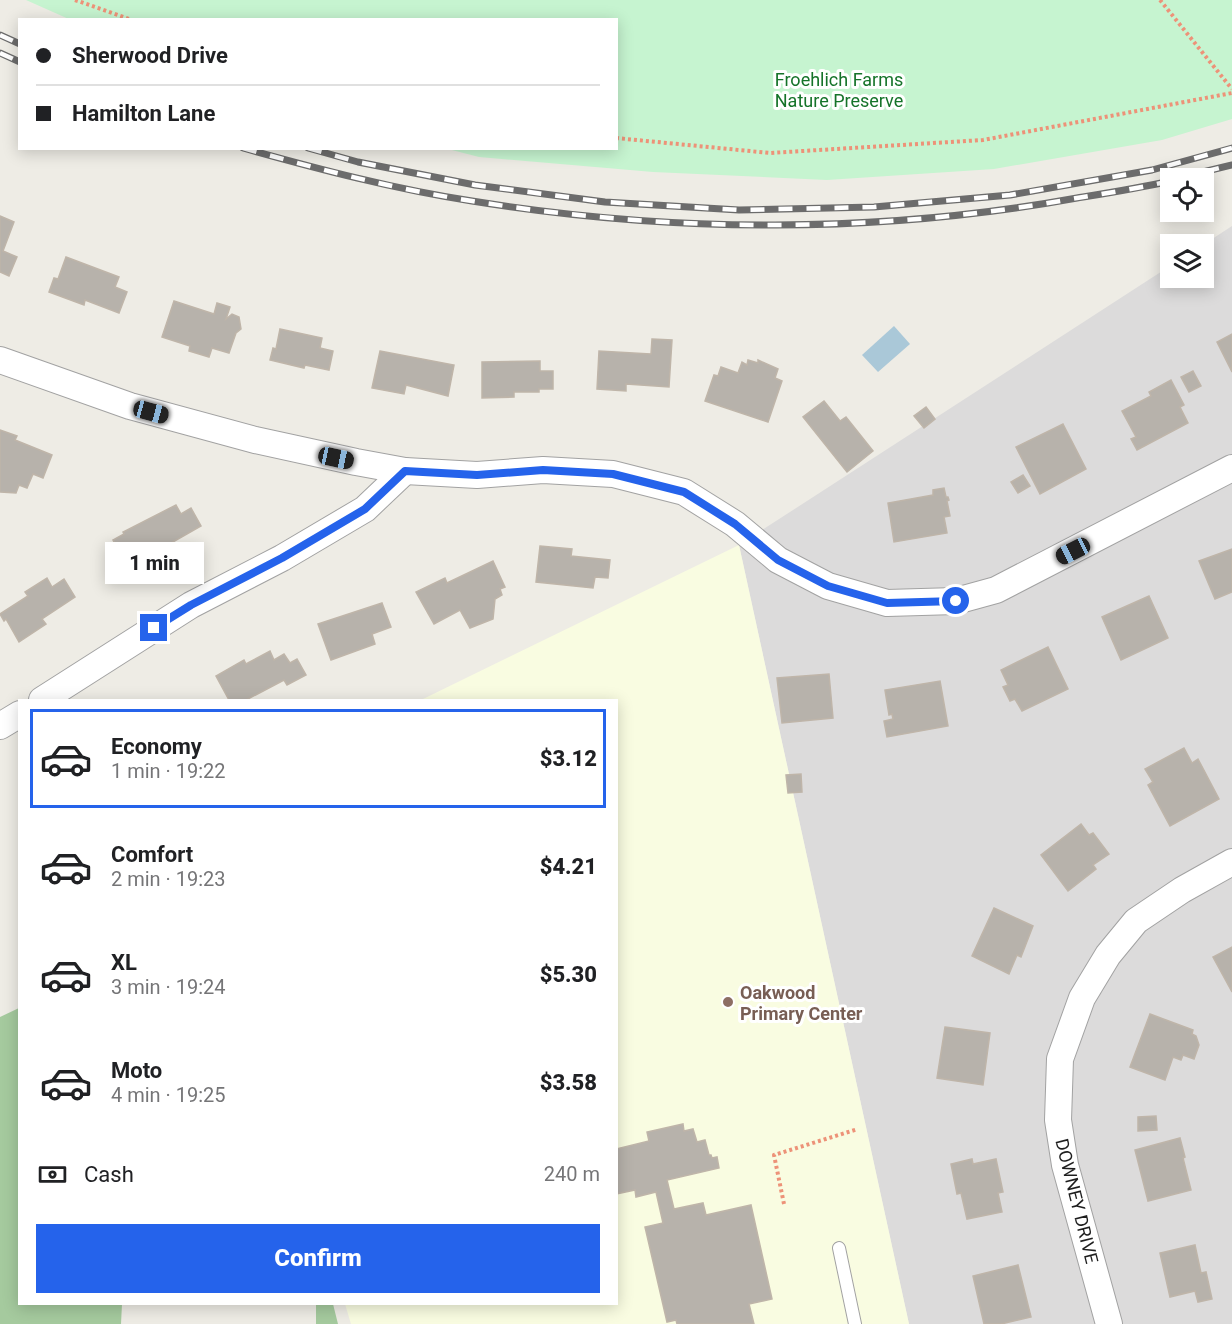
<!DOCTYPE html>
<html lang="en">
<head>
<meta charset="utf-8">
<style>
  body { margin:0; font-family:Roboto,sans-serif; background:#f2f2f2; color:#202124; height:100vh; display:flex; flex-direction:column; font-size:22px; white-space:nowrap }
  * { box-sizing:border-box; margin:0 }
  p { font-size:20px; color:#757577 }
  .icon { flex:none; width:33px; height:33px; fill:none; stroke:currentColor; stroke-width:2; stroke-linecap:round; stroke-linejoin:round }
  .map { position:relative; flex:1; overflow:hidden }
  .drawer { position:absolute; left:18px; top:699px; width:600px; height:606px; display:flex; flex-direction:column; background:#fff; border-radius:0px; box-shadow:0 3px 15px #0003 }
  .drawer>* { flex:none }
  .hud { position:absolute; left:18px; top:18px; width:600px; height:132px; border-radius:0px; box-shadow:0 3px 15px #0003; display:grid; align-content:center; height:132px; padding:0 18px; background:#fff }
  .tools { position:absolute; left:1160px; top:168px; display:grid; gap:12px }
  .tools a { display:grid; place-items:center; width:54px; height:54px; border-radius:0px; background:#fff; box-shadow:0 3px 15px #0003; font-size:30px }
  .end { position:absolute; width:27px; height:27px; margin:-14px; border:8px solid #2563eb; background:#fff; box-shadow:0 0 0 3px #fff }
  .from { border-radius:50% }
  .bubble { position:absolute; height:42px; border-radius:0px; background:#fff; box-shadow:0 3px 15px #0003; font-size:20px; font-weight:800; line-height:42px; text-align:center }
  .car { position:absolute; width:18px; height:36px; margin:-18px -9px; border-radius:8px; box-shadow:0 0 4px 2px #0007; background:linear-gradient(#222 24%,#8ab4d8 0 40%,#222 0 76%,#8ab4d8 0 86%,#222 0) }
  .hud b { display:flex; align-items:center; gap:21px; height:57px; font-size:22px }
  .hud b+b { border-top:2px solid #e0e0e0 }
  .hud i { width:15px; height:15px; background:#202124 }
  ul { padding:10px 0 0; list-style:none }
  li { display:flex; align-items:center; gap:18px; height:99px; margin:0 12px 9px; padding:0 6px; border:3px solid transparent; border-radius:0px }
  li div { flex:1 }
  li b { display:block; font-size:22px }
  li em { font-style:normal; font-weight:800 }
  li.selected { border-color:#2563eb }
  li>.icon { width:54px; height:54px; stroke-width:1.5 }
  .pay { display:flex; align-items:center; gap:15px; height:66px; padding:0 18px; font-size:22px }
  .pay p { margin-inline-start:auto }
  .button { display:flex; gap:12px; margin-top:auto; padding:12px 18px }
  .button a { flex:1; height:69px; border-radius:0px; background:#2563eb; color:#fff; font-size:24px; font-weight:800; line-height:69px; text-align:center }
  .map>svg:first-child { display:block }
</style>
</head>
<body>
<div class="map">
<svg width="1232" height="1324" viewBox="0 0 1232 1324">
  <rect width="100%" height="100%" fill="#eeece5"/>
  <!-- residential -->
  <polygon fill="#dcdbdb" points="1232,226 1232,1324 909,1324 739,545 1170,266 1170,278 1203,278 1203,245"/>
  <!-- education -->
  <polygon fill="#f9fce1" points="739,545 909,1324 351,1324 345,1304 616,1304 616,700 421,700"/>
  <!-- forest -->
  <g fill="#a5ca9e">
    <polygon points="19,1008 20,1304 122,1304 121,1324 0,1324 0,1017"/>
    <polygon points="316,1304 333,1304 338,1324 316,1324"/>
  </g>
  <!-- park -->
  <polygon fill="#c6f4d0" points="26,0 1232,0 1232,119 1162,140 994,169 827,180 653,172 479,157 448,149 616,148 616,20 71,20"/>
  <!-- water -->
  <polygon fill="#aac8d8" points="894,326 910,344 878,372 862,355"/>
  <!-- building -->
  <g fill="#b7b2ab" stroke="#bfb5a9" stroke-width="1.5">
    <polygon points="0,216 14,222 3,251 17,257 9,276 0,272"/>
    <polygon points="66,257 119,277 115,287 127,292 119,313 85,300 84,305 49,292 54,278 58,279"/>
    <polygon points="174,301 214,314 217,303 230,307 226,319 232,314 239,317 241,329 236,333 229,353 212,348 209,357 189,351 190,346 162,337"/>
    <polygon points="280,329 322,338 320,348 333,351 329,370 305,365 304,368 270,360 273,348 276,349"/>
    <polygon points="1232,334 1232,372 1217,342"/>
    <polygon points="652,339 672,340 669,387 626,384 626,391 597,389 599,351 651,354"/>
    <polygon points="380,351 454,365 448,396 406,385 404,394 372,388"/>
    <polygon points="748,360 758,363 758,360 778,369 775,378 782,381 768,422 705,401 714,375 718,376 721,367 738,373 742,362 747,365"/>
    <polygon points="540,361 540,371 553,371 553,389 539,389 539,392 514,392 514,397 482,398 482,362"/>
    <polygon points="1193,371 1201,386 1189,392 1181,377"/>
    <polygon points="1171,380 1184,405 1180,407 1188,423 1137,450 1131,439 1136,437 1122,411 1151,396 1149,392"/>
    <polygon points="824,401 840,421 846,417 873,451 847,472 803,417"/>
    <polygon points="926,407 935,419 924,428 914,416"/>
    <polygon points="1063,424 1086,469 1040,494 1016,447"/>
    <polygon points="0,430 17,436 15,440 52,455 43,478 33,474 27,488 19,485 16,493 0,492"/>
    <polygon points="1023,475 1030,486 1018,493 1011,482"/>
    <polygon points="944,488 946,497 948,497 949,500 947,501 950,516 944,517 947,533 894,542 888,503 933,495 933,490"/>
    <polygon points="176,505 181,514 191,508 201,526 164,547 167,551 130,572 113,540 124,534 123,532"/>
    <polygon points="540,546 572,549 571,556 610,560 608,578 595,577 593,588 536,582"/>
    <polygon points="1232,549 1232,592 1215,599 1199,561"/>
    <polygon points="493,561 505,587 500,589 502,595 495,599 493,619 470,628 460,610 434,624 416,592 445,578 447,583"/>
    <polygon points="47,578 52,587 64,579 75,597 42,619 46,624 19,642 6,619 4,621 0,614 28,596 25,592"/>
    <polygon points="1149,596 1168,638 1121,660 1102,617"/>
    <polygon points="382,603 391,627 372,634 375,644 331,660 318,624"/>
    <polygon points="1048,647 1068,689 1022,711 1015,699 1010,701 1003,687 1008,685 1001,670"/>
    <polygon points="270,651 274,660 284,654 290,663 297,659 306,675 287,685 284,680 246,700 229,700 216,676 244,660 246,664"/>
    <polygon points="829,674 833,718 782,723 777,678"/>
    <polygon points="940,681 948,726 887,737 884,721 893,719 892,714 889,715 885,690"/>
    <polygon points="1184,748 1192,763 1198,759 1219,799 1170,826 1148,785 1153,782 1145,769"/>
    <polygon points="801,774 802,792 788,793 786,775"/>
    <polygon points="1081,824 1089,835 1093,833 1109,854 1093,865 1096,869 1068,891 1041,855"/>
    <polygon points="994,908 1033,926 1021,957 1017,955 1009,974 972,956"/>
    <polygon points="1232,947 1232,992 1213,957"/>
    <polygon points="1150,1014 1193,1030 1192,1034 1196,1036 1199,1045 1194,1059 1183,1055 1181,1060 1173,1057 1165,1080 1130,1067"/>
    <polygon points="945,1027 990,1033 983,1085 937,1078"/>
    <polygon points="1156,1116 1157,1130 1138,1131 1138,1117"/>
    <polygon points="683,1124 684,1131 693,1129 697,1142 705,1140 709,1155 711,1155 712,1158 717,1157 719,1168 667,1180 674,1209 703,1203 706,1215 751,1205 772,1299 749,1304 754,1324 677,1324 676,1320 667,1322 645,1227 663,1223 656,1192 636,1197 635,1190 616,1194 616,1149 649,1141 647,1132"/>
    <polygon points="1180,1138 1185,1157 1183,1158 1191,1190 1148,1201 1135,1150"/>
    <polygon points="972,1159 973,1164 996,1159 1003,1192 998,1193 1002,1212 967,1219 961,1193 957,1194 951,1164"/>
    <polygon points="1195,1245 1201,1273 1206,1272 1212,1299 1198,1302 1195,1291 1170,1297 1160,1253"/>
    <polygon points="1018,1265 1031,1317 1001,1324 984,1324 973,1276"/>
  </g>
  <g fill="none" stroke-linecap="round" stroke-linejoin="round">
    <defs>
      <polyline id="lane" points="839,1248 855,1324"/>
      <g id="street">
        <polyline points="0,360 130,406 255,440 356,462 405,471 477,475 543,470 613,474 684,492 735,524 778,560 828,586 887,603 956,601 996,590 1232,468"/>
        <polyline points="42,700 191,605 282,558 365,509 405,471"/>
        <polyline points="0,726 20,714"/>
        <polyline points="1109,1324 1065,1165 1058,1120 1060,1059 1082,998 1108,955 1136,921 1182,890 1232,862"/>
      </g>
    </defs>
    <!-- lane casing -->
    <use href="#lane" stroke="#a2a2a2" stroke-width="14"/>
    <!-- street casing -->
    <use href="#street" stroke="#a2a2a2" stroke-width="28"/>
    <!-- path -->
    <g stroke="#ed9278" stroke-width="4" stroke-dasharray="3 3" stroke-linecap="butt">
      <polyline points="75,0 132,20"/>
      <polyline points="1160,0 1232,89"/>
      <polyline points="616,138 770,153 983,140 1232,93"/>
      <polyline points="784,1204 774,1155 858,1129"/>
    </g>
    <!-- lane -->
    <use href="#lane" stroke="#fff" stroke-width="12"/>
    <!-- street -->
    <use href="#street" stroke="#fff" stroke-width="26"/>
    <defs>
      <g id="rail">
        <polyline points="0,35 20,44"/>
        <polyline points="0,53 20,62"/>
        <path d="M243,148C318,169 394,189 472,201C672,233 879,234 1077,198C1108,193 1140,188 1170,181"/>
        <polyline points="308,148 358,162 475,185 605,202 739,210 874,207 1010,195 1152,170 1232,148"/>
        <polyline points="1178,178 1232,165"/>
      </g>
    </defs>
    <!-- rail casing -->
    <use href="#rail" stroke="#6c6c6c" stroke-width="7"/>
    <!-- rail -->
    <use href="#rail" stroke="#fff" stroke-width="4.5" stroke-dasharray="14" stroke-linecap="butt"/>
  </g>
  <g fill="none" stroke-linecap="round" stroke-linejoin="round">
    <!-- route -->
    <polyline stroke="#2563eb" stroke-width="8" points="154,628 191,605 282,558 365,509 405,471 477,475 543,470 613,474 684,492 735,524 778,560 828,586 887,603 956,601"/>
  </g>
  <!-- markers -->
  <circle fill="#8d6e63" stroke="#fff" stroke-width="2" cx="728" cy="1002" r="6"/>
  <g text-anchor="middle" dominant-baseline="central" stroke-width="6" stroke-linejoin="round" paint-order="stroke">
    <!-- park labels -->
    <g font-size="18" fill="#157329" stroke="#fff">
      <text x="839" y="79">Froehlich Farms<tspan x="839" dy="21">Nature Preserve</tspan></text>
    </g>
    <!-- education labels -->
    <g font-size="18" font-weight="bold" fill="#785e54" stroke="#fff" text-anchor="start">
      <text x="740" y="992">Oakwood<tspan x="740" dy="21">Primary Center</tspan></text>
    </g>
    <!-- street labels -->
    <g font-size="18" fill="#1e1e1e" stroke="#fff">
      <text transform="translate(1077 1201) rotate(76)">DOWNEY DRIVE</text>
    </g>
  </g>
</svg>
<div class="tools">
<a><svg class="icon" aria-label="locate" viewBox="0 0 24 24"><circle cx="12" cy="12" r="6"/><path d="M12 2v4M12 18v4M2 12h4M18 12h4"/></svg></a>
<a><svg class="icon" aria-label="layers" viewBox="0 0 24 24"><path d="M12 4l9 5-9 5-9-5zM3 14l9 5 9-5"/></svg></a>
</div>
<i class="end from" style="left:956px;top:601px"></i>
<i class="end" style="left:154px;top:628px"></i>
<div class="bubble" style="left:105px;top:542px;width:99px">1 min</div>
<i class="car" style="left:151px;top:412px;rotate:105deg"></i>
<i class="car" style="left:336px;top:458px;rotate:102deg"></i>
<i class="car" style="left:1073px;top:551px;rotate:243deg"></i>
<div class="hud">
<b><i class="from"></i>Sherwood Drive</b>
<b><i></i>Hamilton Lane</b>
</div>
<section class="drawer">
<ul>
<li class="selected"><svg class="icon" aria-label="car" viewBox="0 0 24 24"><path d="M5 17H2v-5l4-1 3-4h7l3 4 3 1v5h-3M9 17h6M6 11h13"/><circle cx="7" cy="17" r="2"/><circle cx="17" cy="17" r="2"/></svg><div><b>Economy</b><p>1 min · 19:22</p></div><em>$3.12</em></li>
<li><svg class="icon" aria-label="car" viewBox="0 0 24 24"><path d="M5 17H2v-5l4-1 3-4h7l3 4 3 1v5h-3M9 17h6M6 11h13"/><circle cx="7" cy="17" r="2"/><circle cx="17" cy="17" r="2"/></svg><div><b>Comfort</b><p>2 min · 19:23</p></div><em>$4.21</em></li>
<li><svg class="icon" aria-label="car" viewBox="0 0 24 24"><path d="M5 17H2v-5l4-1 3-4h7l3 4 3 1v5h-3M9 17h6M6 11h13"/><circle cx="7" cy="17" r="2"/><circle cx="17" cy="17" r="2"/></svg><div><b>XL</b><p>3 min · 19:24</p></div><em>$5.30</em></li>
<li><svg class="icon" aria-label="car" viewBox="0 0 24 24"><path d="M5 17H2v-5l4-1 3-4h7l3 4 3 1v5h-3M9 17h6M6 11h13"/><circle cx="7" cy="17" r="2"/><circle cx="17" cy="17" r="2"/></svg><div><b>Moto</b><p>4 min · 19:25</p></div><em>$3.58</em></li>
</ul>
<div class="pay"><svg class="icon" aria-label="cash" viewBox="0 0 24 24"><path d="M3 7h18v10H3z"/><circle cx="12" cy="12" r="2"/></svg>Cash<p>240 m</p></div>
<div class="button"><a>Confirm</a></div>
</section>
</div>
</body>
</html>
